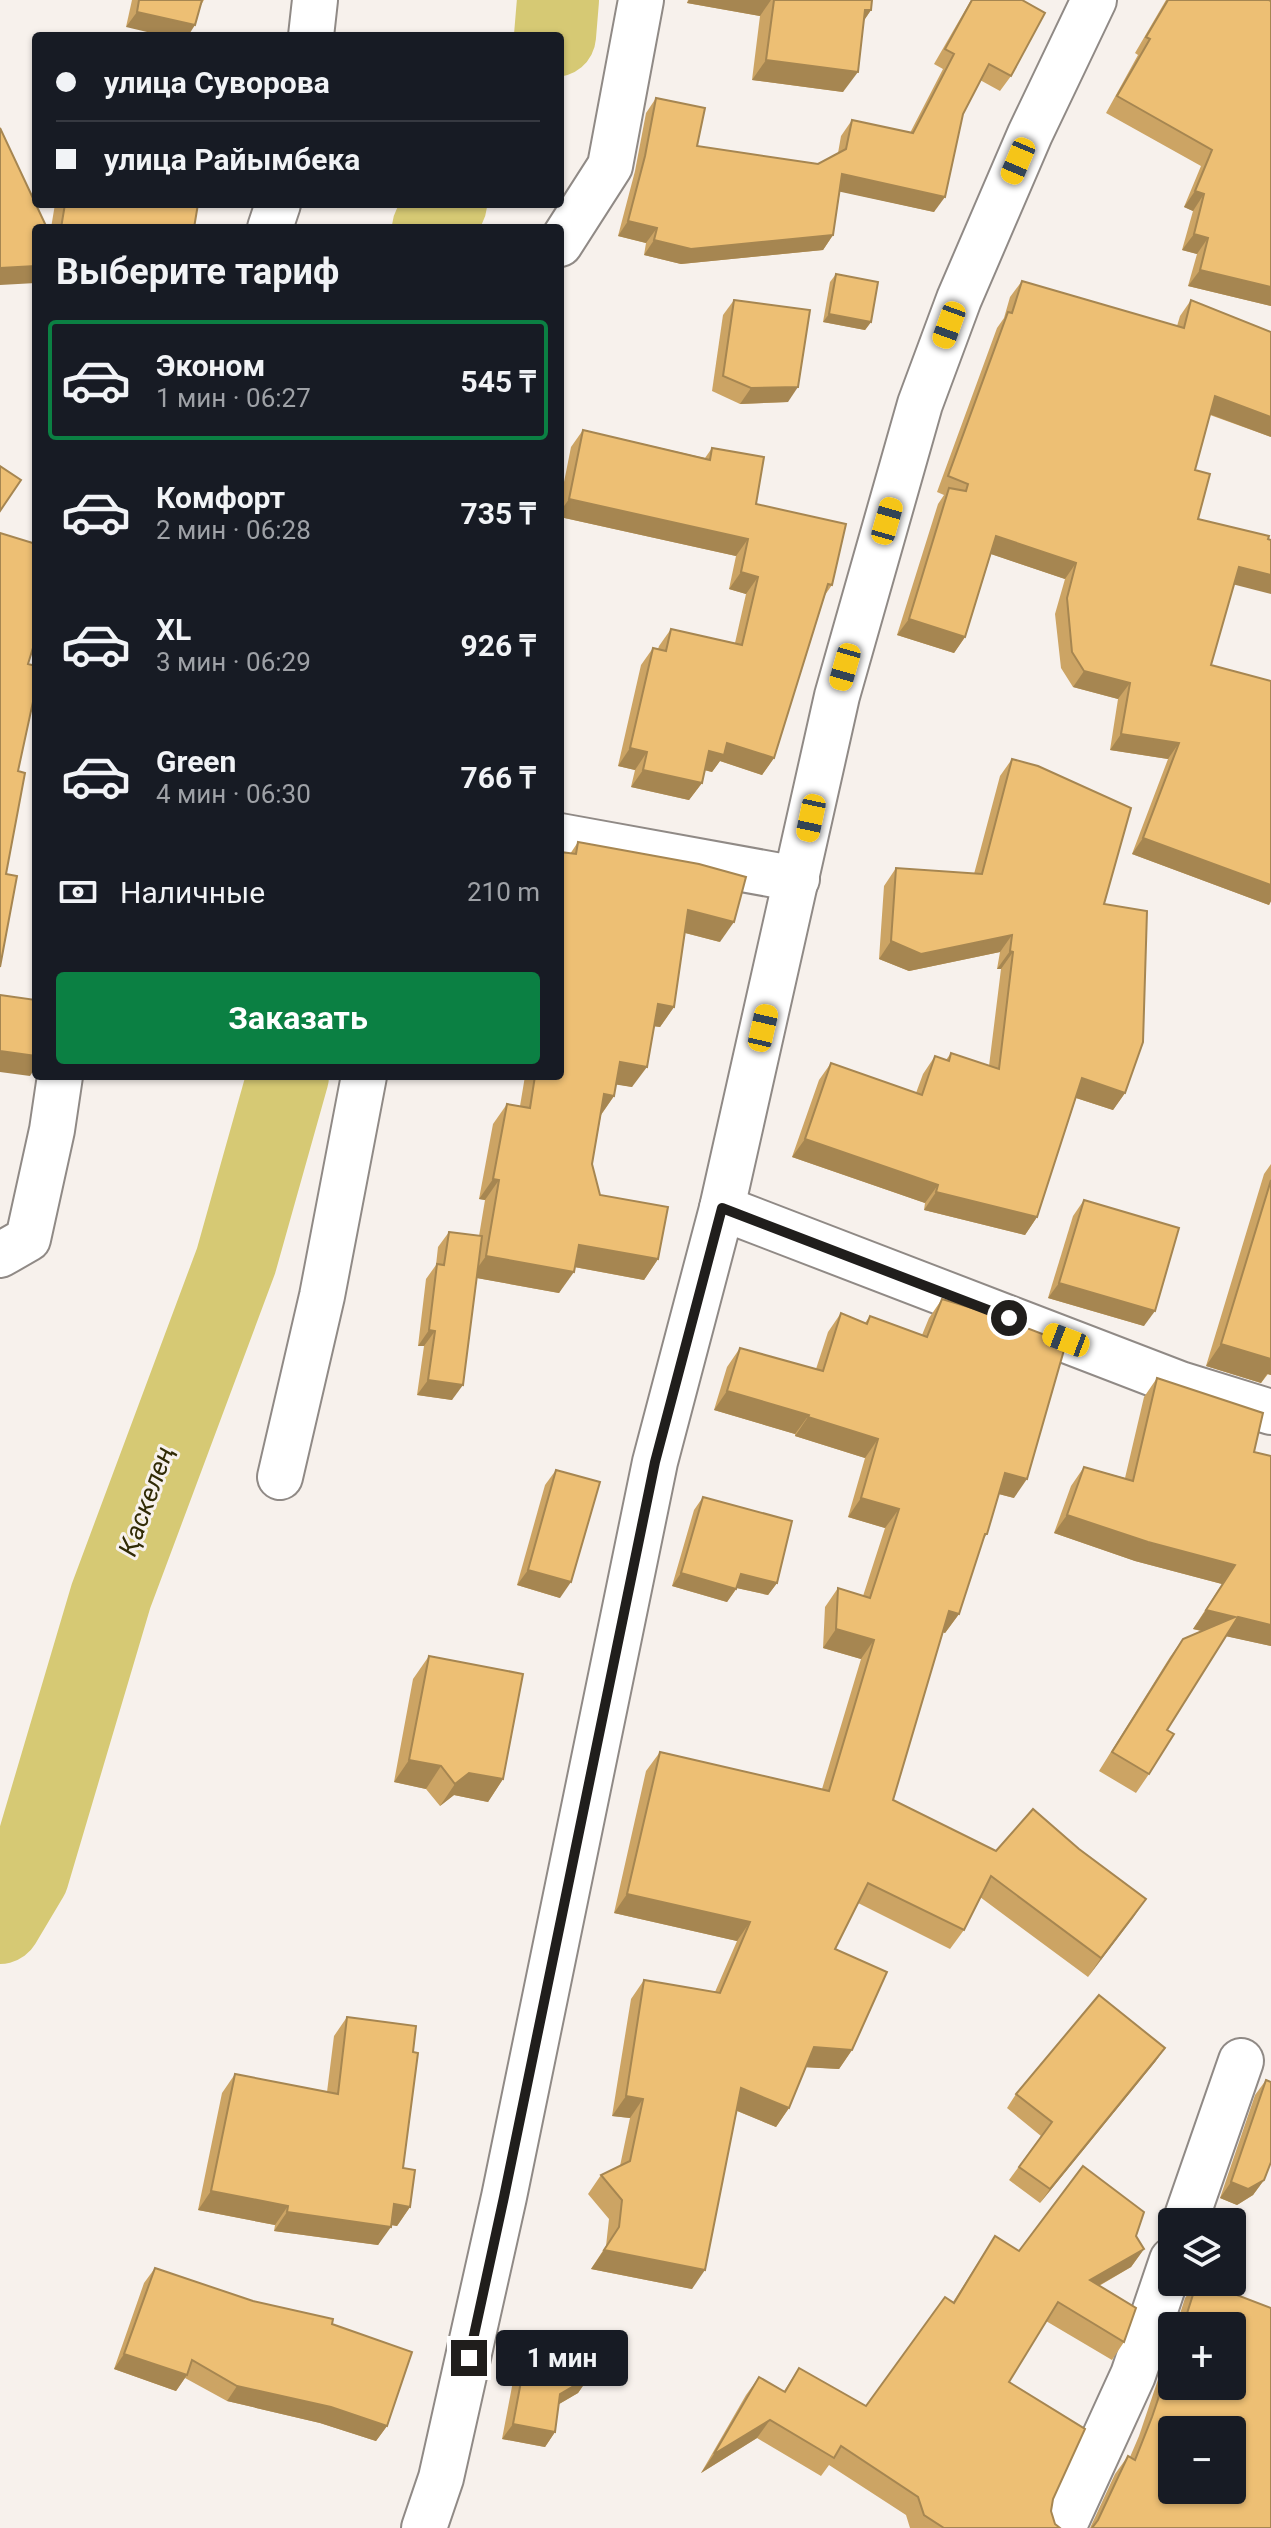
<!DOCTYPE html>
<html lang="ru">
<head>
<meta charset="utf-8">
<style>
  body { margin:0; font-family:Roboto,sans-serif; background:#20242c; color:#f1f3f6; height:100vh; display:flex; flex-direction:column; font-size:30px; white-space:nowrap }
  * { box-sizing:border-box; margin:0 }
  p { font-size:26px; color:#9ea1a6 }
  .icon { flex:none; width:44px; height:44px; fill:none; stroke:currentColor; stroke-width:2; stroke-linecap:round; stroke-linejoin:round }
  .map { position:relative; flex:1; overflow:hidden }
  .sheet { position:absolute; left:32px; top:224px; width:532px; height:856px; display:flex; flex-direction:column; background:#171b24; border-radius:8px; box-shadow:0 2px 6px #0004 }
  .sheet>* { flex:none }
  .hud { position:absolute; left:32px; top:32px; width:532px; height:176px; border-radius:8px; box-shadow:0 2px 6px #0004; display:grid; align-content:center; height:176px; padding:0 24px; background:#171b24 }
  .buttons { position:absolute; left:1158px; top:2208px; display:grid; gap:16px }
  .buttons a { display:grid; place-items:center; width:88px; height:88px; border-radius:8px; background:#171b24; box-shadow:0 2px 6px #0004; font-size:40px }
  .end { position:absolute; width:36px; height:36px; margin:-18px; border:10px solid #201e1c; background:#fff; box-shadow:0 0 0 4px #fff }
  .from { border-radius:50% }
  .bubble { position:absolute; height:56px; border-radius:8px; background:#171b24; box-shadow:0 2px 6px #0004; font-size:26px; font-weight:700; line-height:56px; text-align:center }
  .car { position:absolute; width:24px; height:48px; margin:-24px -12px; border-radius:10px; box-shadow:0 0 6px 2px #0007; background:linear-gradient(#f5c518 24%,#345 0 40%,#f5c518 0 76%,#345 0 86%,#f5c518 0) }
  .hud b { display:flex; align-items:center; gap:28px; height:76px; font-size:30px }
  .hud b+b { border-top:2px solid #363941 }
  .hud i { width:20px; height:20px; background:#f1f3f6 }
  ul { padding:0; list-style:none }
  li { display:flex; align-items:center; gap:24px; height:120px; margin:0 16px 12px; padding:0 8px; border:4px solid transparent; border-radius:8px }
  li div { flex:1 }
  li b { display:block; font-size:30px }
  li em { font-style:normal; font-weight:700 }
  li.on { border-color:#0b8043 }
  li>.icon { width:72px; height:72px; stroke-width:1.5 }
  h2 { padding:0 24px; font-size:36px; line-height:96px }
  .pay { display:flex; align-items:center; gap:20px; height:88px; padding:0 24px; font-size:30px }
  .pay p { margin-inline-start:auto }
  .button { display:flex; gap:16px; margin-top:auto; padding:16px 24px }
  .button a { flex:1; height:92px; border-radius:8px; background:#0b8043; color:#fff; font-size:32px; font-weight:700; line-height:92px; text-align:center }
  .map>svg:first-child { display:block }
</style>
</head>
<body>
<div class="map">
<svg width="1271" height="2528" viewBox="0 0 1271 2528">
  <rect width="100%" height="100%" fill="#f7f1ec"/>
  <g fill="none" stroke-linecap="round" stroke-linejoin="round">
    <!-- river -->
    <g stroke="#d6c974" stroke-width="82">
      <polyline points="555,36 558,0"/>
      <polyline points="433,228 446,204"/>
      <polyline points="0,1923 28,1876 111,1596 236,1261 288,1076"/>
    </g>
    <defs>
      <g id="minor">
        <polyline points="311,36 315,0"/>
        <polyline points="270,228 278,204"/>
        <polyline points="560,244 610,166 641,0"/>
        <polyline points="560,836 797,879"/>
        <polyline points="722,1208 1180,1384 1271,1412"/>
        <polyline points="0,1255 28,1239 52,1130 60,1076"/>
        <polyline points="280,1477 322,1296 364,1076"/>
        <polyline points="1185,2222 1241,2061"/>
        <polyline points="424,2528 441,2478 504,2197 655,1462 722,1208 837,696 920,404 959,299 1030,134 1094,0"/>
        <polyline points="1063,2528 1133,2375 1172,2260"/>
      </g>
    </defs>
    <!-- minor casing -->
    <use href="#minor" stroke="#908a86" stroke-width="48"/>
    <!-- minor -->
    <use href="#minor" stroke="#fff" stroke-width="44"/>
  </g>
  <!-- wall -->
  <g fill="#cca464" fill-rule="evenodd">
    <polygon points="132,0 204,0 201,5 126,27"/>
    <polygon points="688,0 872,0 871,10 864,20 843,92 752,80 760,16 687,3"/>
    <polygon points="971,0 1022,0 1011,76 1000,91 980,80 963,114 934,212 840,191 833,235 823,250 681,264 644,255 646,243 618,236 635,171 646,113 656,98 697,146 818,164 838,153 841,136 852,120 910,133 943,69 934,64"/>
    <polygon points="1166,0 1269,0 1271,306 1188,286 1197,254 1182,250 1193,211 1184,207 1201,166 1106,113 1138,55 1135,53"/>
    <polygon points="55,204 219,204 217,207 197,205 194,228 51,228"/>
    <polygon points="836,274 871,322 865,330 823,322 830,282"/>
    <polygon points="1022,281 1177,326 1180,316 1191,300 1271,437 1210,415 1195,470 1198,519 1234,584 1211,665 1271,681 1271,901 1269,905 1132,854 1168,759 1110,750 1118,699 1073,687 1061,668 1055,614 1065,579 991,554 965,637 954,653 897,635 938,504 944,495 937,492 997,328 1004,318 1010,297"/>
    <polygon points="734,300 788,402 740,404 712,391 723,315"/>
    <polygon points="583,430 705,458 712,448 756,504 832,585 825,595 774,758 762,775 720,761 712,772 704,770 702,783 689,800 631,787 635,770 618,766 641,665 653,648 658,649 659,646 671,629 735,643 746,594 729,589 736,556 560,517 560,502 571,447"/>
    <polygon points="1012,759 1104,904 1125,1093 1113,1110 1076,1098 1037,1217 1025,1235 924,1210 925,1203 792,1157 819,1080 831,1063 916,1093 923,1074 935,1056 946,1060 951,1053 989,1066 1001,969 997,969 1000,952 909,971 879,959 884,886 896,868 974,874 1000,776"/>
    <polygon points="578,842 720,942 685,933 674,1007 660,1027 654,1026 632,1087 616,1084 614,1096 601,1115 592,1164 600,1195 658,1259 644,1280 574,1267 559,1293 477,1278 452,1400 417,1395 424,1346 418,1346 426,1279 436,1265 438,1247 449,1232 479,1236 485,1200 479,1199 493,1124 507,1104 520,1106 525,1076 560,1076 570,854"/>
    <polygon points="1271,1164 1271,1375 1268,1374 1261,1383 1206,1366 1264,1174"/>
    <polygon points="1084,1200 1144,1326 1048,1298 1073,1216"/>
    <polygon points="942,1299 1014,1498 999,1494 987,1534 982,1541 959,1614 945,1633 943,1632 893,1800 996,1851 1079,1849 1146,1899 1088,1977 980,1897 964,1930 950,1949 858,1903 835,1949 852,2050 839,2069 806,2067 789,2108 776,2127 737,2111 692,2289 591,2269 606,2246 609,2219 588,2194 601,2175 620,2166 630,2118 612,2116 631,1999 644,1980 715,1992 737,1941 614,1913 646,1771 660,1752 822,1789 861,1659 823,1648 825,1607 838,1588 863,1596 885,1528 848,1517 865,1458 795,1436 795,1434 714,1410 727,1367 740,1348 816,1369 828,1332 841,1313 865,1323 870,1316 922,1335 929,1318"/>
    <polygon points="1157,1378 1254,1452 1271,1646 1226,1636 1167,1730 1149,1774 1136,1793 1099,1771 1170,1657 1183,1639 1201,1631 1193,1629 1222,1584 1135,1561 1054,1533 1071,1486 1084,1467 1125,1478 1144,1397"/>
    <polygon points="556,1470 560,1598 517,1585 545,1485"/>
    <polygon points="703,1497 777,1583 768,1595 737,1588 727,1602 672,1586 694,1510"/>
    <polygon points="429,1656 503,1779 488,1802 454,1795 440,1806 426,1789 394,1782 413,1679"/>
    <polygon points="347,2017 413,2052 403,2168 410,2207 397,2226 391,2225 378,2245 274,2231 275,2225 198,2210 222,2093 235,2074 327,2092 334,2036"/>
    <polygon points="1165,2048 1155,2062 1040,2203 1009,2180 1041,2136 1007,2108 1016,2094"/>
    <polygon points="1266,2080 1264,2180 1253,2195 1237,2205 1220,2198 1255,2095"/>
    <polygon points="995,2236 1019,2251 1136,2236 1144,2249 1131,2267 1099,2286 1124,2342 1112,2360 1046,2321 1009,2382 1053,2499 1051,2511 1055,2524 1060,2528 910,2528 906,2515 829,2465 821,2476 757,2438 701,2473 746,2395 759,2377 784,2391 799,2368 866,2406 953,2302"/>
    <polygon points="155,2268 253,2301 332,2324 387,2426 376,2441 320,2423 227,2401 185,2378 176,2391 114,2369 144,2283"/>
    <path d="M1197,2282H1203L1271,2308V2528H1090L1115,2474L1128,2456L1130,2457L1139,2436L1172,2338V2386H1232V2326H1176L1185,2298ZM1172,2430H1232V2490H1172Z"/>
    <polygon points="529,2339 589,2377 578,2393 559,2404 555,2432 545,2447 502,2439 518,2355"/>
  </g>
  <!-- shaded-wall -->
  <g fill="#a68651">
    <polygon points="689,0 771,0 760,16 687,3"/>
    <polygon points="865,10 871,10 857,31"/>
    <polygon points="137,12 195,25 188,36 164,36 126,27"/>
    <polygon points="766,60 858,72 843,92 752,80"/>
    <polygon points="842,174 945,197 934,212 832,190"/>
    <polygon points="1195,191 1204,194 1193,211 1184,207"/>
    <polygon points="193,204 219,204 217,207"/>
    <polygon points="628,221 657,228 646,243 618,236"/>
    <polygon points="1194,234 1208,238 1197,254 1182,250"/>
    <polygon points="833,235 823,250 681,264 644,255 654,240"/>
    <polygon points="36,266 36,283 0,285 0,268"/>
    <polygon points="1200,270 1271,287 1271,306 1188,286"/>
    <polygon points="829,314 871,322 865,330 823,322"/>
    <polygon points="798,387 788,402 740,404 751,388"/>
    <polygon points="1215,396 1271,417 1271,437 1204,412"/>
    <polygon points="569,499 748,539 736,556 560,517 560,512"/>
    <polygon points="996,536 1076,563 1065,579 985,552"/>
    <polygon points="1239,567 1271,575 1271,594 1228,583"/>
    <polygon points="741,572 758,577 746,594 729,589"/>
    <polygon points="909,619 965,637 954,653 897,635"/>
    <polygon points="1084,671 1130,683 1118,699 1073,687"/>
    <polygon points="1121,734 1179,743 1168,759 1110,750"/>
    <polygon points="727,743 774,758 762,775 720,761 712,772 697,768 709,751"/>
    <polygon points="630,748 647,752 635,770 618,766"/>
    <polygon points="643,770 702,783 689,800 631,787"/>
    <polygon points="1143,838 1271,885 1271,901 1269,905 1132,854"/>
    <polygon points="688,910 734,922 720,942 674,930"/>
    <polygon points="1012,935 1000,952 909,971 879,959 891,941"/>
    <polygon points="1010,951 1013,952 1001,969 997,969"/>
    <polygon points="658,1004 674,1007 660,1027 644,1025"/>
    <polygon points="0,1051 36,1056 36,1067 30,1076 0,1072"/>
    <polygon points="620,1062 647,1067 632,1087 606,1083"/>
    <polygon points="1082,1078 1125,1093 1113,1110 1070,1096"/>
    <polygon points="604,1094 614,1096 600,1116"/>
    <polygon points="805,1139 938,1185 925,1203 792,1157"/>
    <polygon points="493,1179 499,1180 485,1200 479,1199"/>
    <polygon points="936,1192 1037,1217 1025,1235 924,1210"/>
    <polygon points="579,1245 658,1259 644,1280 564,1265"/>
    <polygon points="486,1256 574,1272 559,1293 471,1277"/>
    <polygon points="1059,1283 1155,1311 1144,1326 1048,1298"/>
    <polygon points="429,1330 435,1331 424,1346 418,1346"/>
    <polygon points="1221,1344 1271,1359 1271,1375 1267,1374 1261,1383 1206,1366"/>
    <polygon points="428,1380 463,1385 452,1400 417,1395"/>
    <polygon points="727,1391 809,1415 795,1434 714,1410"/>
    <polygon points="808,1417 878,1439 865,1458 795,1436"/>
    <polygon points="1005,1473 1027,1479 1014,1498 991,1492"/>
    <polygon points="861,1498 899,1509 885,1528 848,1517"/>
    <polygon points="1067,1515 1235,1565 1222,1584 1135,1561 1054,1533"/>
    <polygon points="528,1570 571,1582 560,1598 517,1585"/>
    <polygon points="681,1573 736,1589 727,1602 672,1586"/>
    <polygon points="741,1574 777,1583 768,1595 732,1587"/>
    <polygon points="1206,1610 1235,1617 1222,1635 1193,1629"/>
    <polygon points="949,1611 959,1614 945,1633 936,1630"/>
    <polygon points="1238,1617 1271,1625 1271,1646 1225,1636"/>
    <polygon points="836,1629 874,1640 861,1659 823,1648"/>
    <polygon points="409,1760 441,1766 426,1789 394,1782"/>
    <polygon points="469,1773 503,1779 488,1802 454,1795 440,1806 455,1784"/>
    <polygon points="627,1894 750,1922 737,1941 614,1913"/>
    <polygon points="1146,1899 1133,1918 1088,1977 1101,1958"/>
    <polygon points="814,2047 852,2050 839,2069 801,2067"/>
    <polygon points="1165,2048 1155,2062 1040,2203 1050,2189"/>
    <polygon points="741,2088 789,2108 776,2127 728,2107"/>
    <polygon points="626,2096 643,2099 630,2118 612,2116"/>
    <polygon points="1264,2180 1253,2195 1237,2205 1220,2198 1231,2182"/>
    <polygon points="211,2191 288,2206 275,2225 198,2210"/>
    <polygon points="394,2204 410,2207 397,2226 380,2223"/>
    <polygon points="287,2212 391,2227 378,2245 274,2231"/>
    <polygon points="1144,2249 1131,2267 1077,2298 1090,2280"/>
    <polygon points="604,2250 705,2270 692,2289 591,2269"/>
    <polygon points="124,2354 187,2375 176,2391 114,2369"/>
    <polygon points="589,2377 578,2393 549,2410 560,2394"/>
    <polygon points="237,2386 331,2407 387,2426 376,2441 320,2423 227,2401"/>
    <polygon points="770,2420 757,2438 701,2473 714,2454"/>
    <polygon points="513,2424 555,2432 545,2447 502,2439"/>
  </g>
  <!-- building -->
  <g fill="#edbf74" stroke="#a68651" stroke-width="2" fill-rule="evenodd">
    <polygon points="139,0 202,0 195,25 137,12"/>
    <polygon points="774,0 872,0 871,10 865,10 858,72 766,60"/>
    <polygon points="972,0 1022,0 1045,13 1011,76 989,64 963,114 945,197 842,174 833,235 691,249 654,240 657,228 628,221 645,156 656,98 705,108 697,146 818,164 846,149 852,120 913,133 954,54 945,49"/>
    <polygon points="1168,0 1269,0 1271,1 1271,287 1200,270 1208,238 1194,234 1204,194 1195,191 1212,150 1117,96 1150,39 1146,37"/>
    <polygon points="0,128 47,228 36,228 36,266 0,268"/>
    <polygon points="65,204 198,204 194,228 61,228"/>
    <polygon points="836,274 878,282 871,322 829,314"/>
    <polygon points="1022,281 1184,328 1191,300 1271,332 1271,417 1215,396 1195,470 1210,474 1198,519 1269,536 1268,539 1271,540 1271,575 1239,567 1211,665 1271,681 1271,885 1143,838 1179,743 1121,734 1130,683 1084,671 1072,652 1067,598 1076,563 996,536 965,637 909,619 949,488 966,491 968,484 948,476 1008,312 1012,313"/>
    <polygon points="734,300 810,310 798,387 751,388 723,376"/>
    <polygon points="583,430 710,460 712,448 764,457 756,504 846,524 832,585 828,584 774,758 727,743 724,755 709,751 702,783 643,770 647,752 630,748 653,648 666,651 671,629 742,645 758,577 741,572 748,539 569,499"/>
    <polygon points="0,466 21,480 0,511"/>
    <polygon points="0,533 36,544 36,638 28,664 36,666 36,688 18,771 25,773 6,874 17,876 0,967"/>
    <polygon points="1012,759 1038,766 1131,808 1104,904 1147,911 1143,1042 1125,1093 1082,1078 1037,1217 936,1192 938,1185 805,1139 831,1063 922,1095 935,1056 949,1061 951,1053 999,1069 1013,952 1010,951 1012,935 921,954 891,941 896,868 982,874"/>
    <polygon points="578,842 699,864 746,877 734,922 688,910 674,1007 658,1004 647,1067 620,1062 614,1096 604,1094 592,1164 600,1195 668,1207 658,1259 579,1245 574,1272 486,1256 499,1180 493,1179 507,1104 530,1108 535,1076 560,1076 560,852 576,854"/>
    <polygon points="0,995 36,1000 36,1056 0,1051"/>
    <polygon points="1271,1180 1271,1359 1221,1344"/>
    <polygon points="1084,1200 1179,1228 1155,1311 1059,1283"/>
    <polygon points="449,1232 482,1236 463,1385 428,1380 435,1331 429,1330 437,1264 444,1265"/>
    <polygon points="942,1299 985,1312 1066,1343 1027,1479 1005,1473 987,1534 985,1534 959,1614 949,1611 893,1800 996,1851 1033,1809 1079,1849 1146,1899 1101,1958 991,1876 964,1930 868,1883 835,1949 887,1972 852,2050 814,2047 789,2108 741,2088 705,2270 604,2250 619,2227 622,2200 601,2175 630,2161 643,2099 626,2096 644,1980 720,1993 750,1922 627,1894 660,1752 829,1791 874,1640 836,1629 838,1588 870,1598 899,1509 861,1498 878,1439 808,1417 809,1415 727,1391 740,1348 823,1371 841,1313 867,1324 870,1316 927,1337"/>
    <polygon points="1157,1378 1263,1413 1254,1452 1271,1456 1271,1625 1238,1617 1167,1730 1174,1734 1149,1774 1112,1752 1183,1639 1235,1617 1206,1610 1235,1565 1148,1542 1067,1515 1084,1467 1133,1481"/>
    <polygon points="556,1470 600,1482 571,1582 528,1570"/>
    <polygon points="703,1497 792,1521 777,1583 741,1574 736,1589 681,1573"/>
    <polygon points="429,1656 523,1674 503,1779 469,1773 455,1784 441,1766 409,1760"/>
    <polygon points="1099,1995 1165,2048 1050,2189 1019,2167 1052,2122 1016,2094"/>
    <polygon points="347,2017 416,2026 413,2052 418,2053 403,2168 415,2170 410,2207 394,2204 391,2227 287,2212 288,2206 211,2191 235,2074 338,2094"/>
    <polygon points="1266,2080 1271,2082 1271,2162 1264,2180 1248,2189 1231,2182"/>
    <polygon points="1083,2166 1144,2212 1136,2236 1144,2249 1090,2280 1136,2308 1124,2342 1058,2302 1009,2382 1085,2429 1053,2499 1051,2511 1055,2524 1060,2528 944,2528 924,2515 918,2497 841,2446 834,2458 770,2420 714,2454 759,2377 785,2392 799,2368 866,2406 945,2297 954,2303 995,2236 1019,2251"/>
    <polygon points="155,2268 253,2301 333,2319 332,2324 412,2352 387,2426 331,2407 237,2386 192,2360 187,2375 124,2354"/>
    <path d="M1197,2282H1203L1271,2308V2528H1092L1098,2520L1128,2456L1135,2460L1152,2417L1172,2358V2386H1232V2326H1183ZM1172,2430H1232V2490H1172Z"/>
    <polygon points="529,2339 594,2352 589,2377 560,2394 555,2432 513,2424"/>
  </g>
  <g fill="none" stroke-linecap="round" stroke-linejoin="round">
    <!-- route -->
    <polyline stroke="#201e1c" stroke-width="10" points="469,2358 504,2197 655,1462 722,1208 1009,1318"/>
  </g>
  <g text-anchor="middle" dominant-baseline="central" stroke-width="6" stroke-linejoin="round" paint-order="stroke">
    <!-- water labels -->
    <g font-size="26" font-style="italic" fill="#312b05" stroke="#f7f1ec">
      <text transform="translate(146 1501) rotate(-70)">Қаскелең</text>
    </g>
  </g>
</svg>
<div class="buttons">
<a><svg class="icon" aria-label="layers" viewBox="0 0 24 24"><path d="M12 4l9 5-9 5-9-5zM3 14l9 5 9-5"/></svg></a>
<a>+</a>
<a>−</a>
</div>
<i class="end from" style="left:1009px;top:1318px"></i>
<i class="end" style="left:469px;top:2358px"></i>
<div class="bubble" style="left:496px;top:2330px;width:132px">1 мин</div>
<i class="car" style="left:1018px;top:161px;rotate:203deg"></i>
<i class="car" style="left:949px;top:325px;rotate:200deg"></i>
<i class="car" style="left:887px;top:521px;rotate:16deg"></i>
<i class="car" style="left:845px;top:667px;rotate:196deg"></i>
<i class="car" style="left:811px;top:818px;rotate:192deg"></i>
<i class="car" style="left:763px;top:1028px;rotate:13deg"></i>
<i class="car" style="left:1066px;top:1340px;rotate:291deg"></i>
<div class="hud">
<b><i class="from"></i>улица Суворова</b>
<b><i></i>улица Райымбека</b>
</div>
<section class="sheet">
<h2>Выберите тариф</h2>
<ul>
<li class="on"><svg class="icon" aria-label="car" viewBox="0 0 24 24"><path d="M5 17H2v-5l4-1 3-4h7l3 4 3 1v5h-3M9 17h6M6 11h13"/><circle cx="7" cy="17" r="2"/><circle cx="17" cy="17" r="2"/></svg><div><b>Эконом</b><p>1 мин · 06:27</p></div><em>545 ₸</em></li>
<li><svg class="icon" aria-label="car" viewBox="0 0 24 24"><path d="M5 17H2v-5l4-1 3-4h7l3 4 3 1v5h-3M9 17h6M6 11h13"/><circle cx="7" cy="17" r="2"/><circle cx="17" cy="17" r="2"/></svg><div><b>Комфорт</b><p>2 мин · 06:28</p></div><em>735 ₸</em></li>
<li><svg class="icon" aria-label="car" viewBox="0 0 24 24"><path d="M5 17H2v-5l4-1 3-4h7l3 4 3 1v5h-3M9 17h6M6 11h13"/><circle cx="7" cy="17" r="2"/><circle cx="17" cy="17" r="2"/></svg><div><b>XL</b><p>3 мин · 06:29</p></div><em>926 ₸</em></li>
<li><svg class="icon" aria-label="car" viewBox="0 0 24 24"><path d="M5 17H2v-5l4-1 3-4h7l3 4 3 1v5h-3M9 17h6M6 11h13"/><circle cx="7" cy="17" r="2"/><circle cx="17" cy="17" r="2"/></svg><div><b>Green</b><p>4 мин · 06:30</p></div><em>766 ₸</em></li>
</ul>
<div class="pay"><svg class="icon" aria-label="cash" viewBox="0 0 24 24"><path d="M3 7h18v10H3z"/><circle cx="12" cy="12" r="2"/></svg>Наличные<p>210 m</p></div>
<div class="button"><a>Заказать</a></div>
</section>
</div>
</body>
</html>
